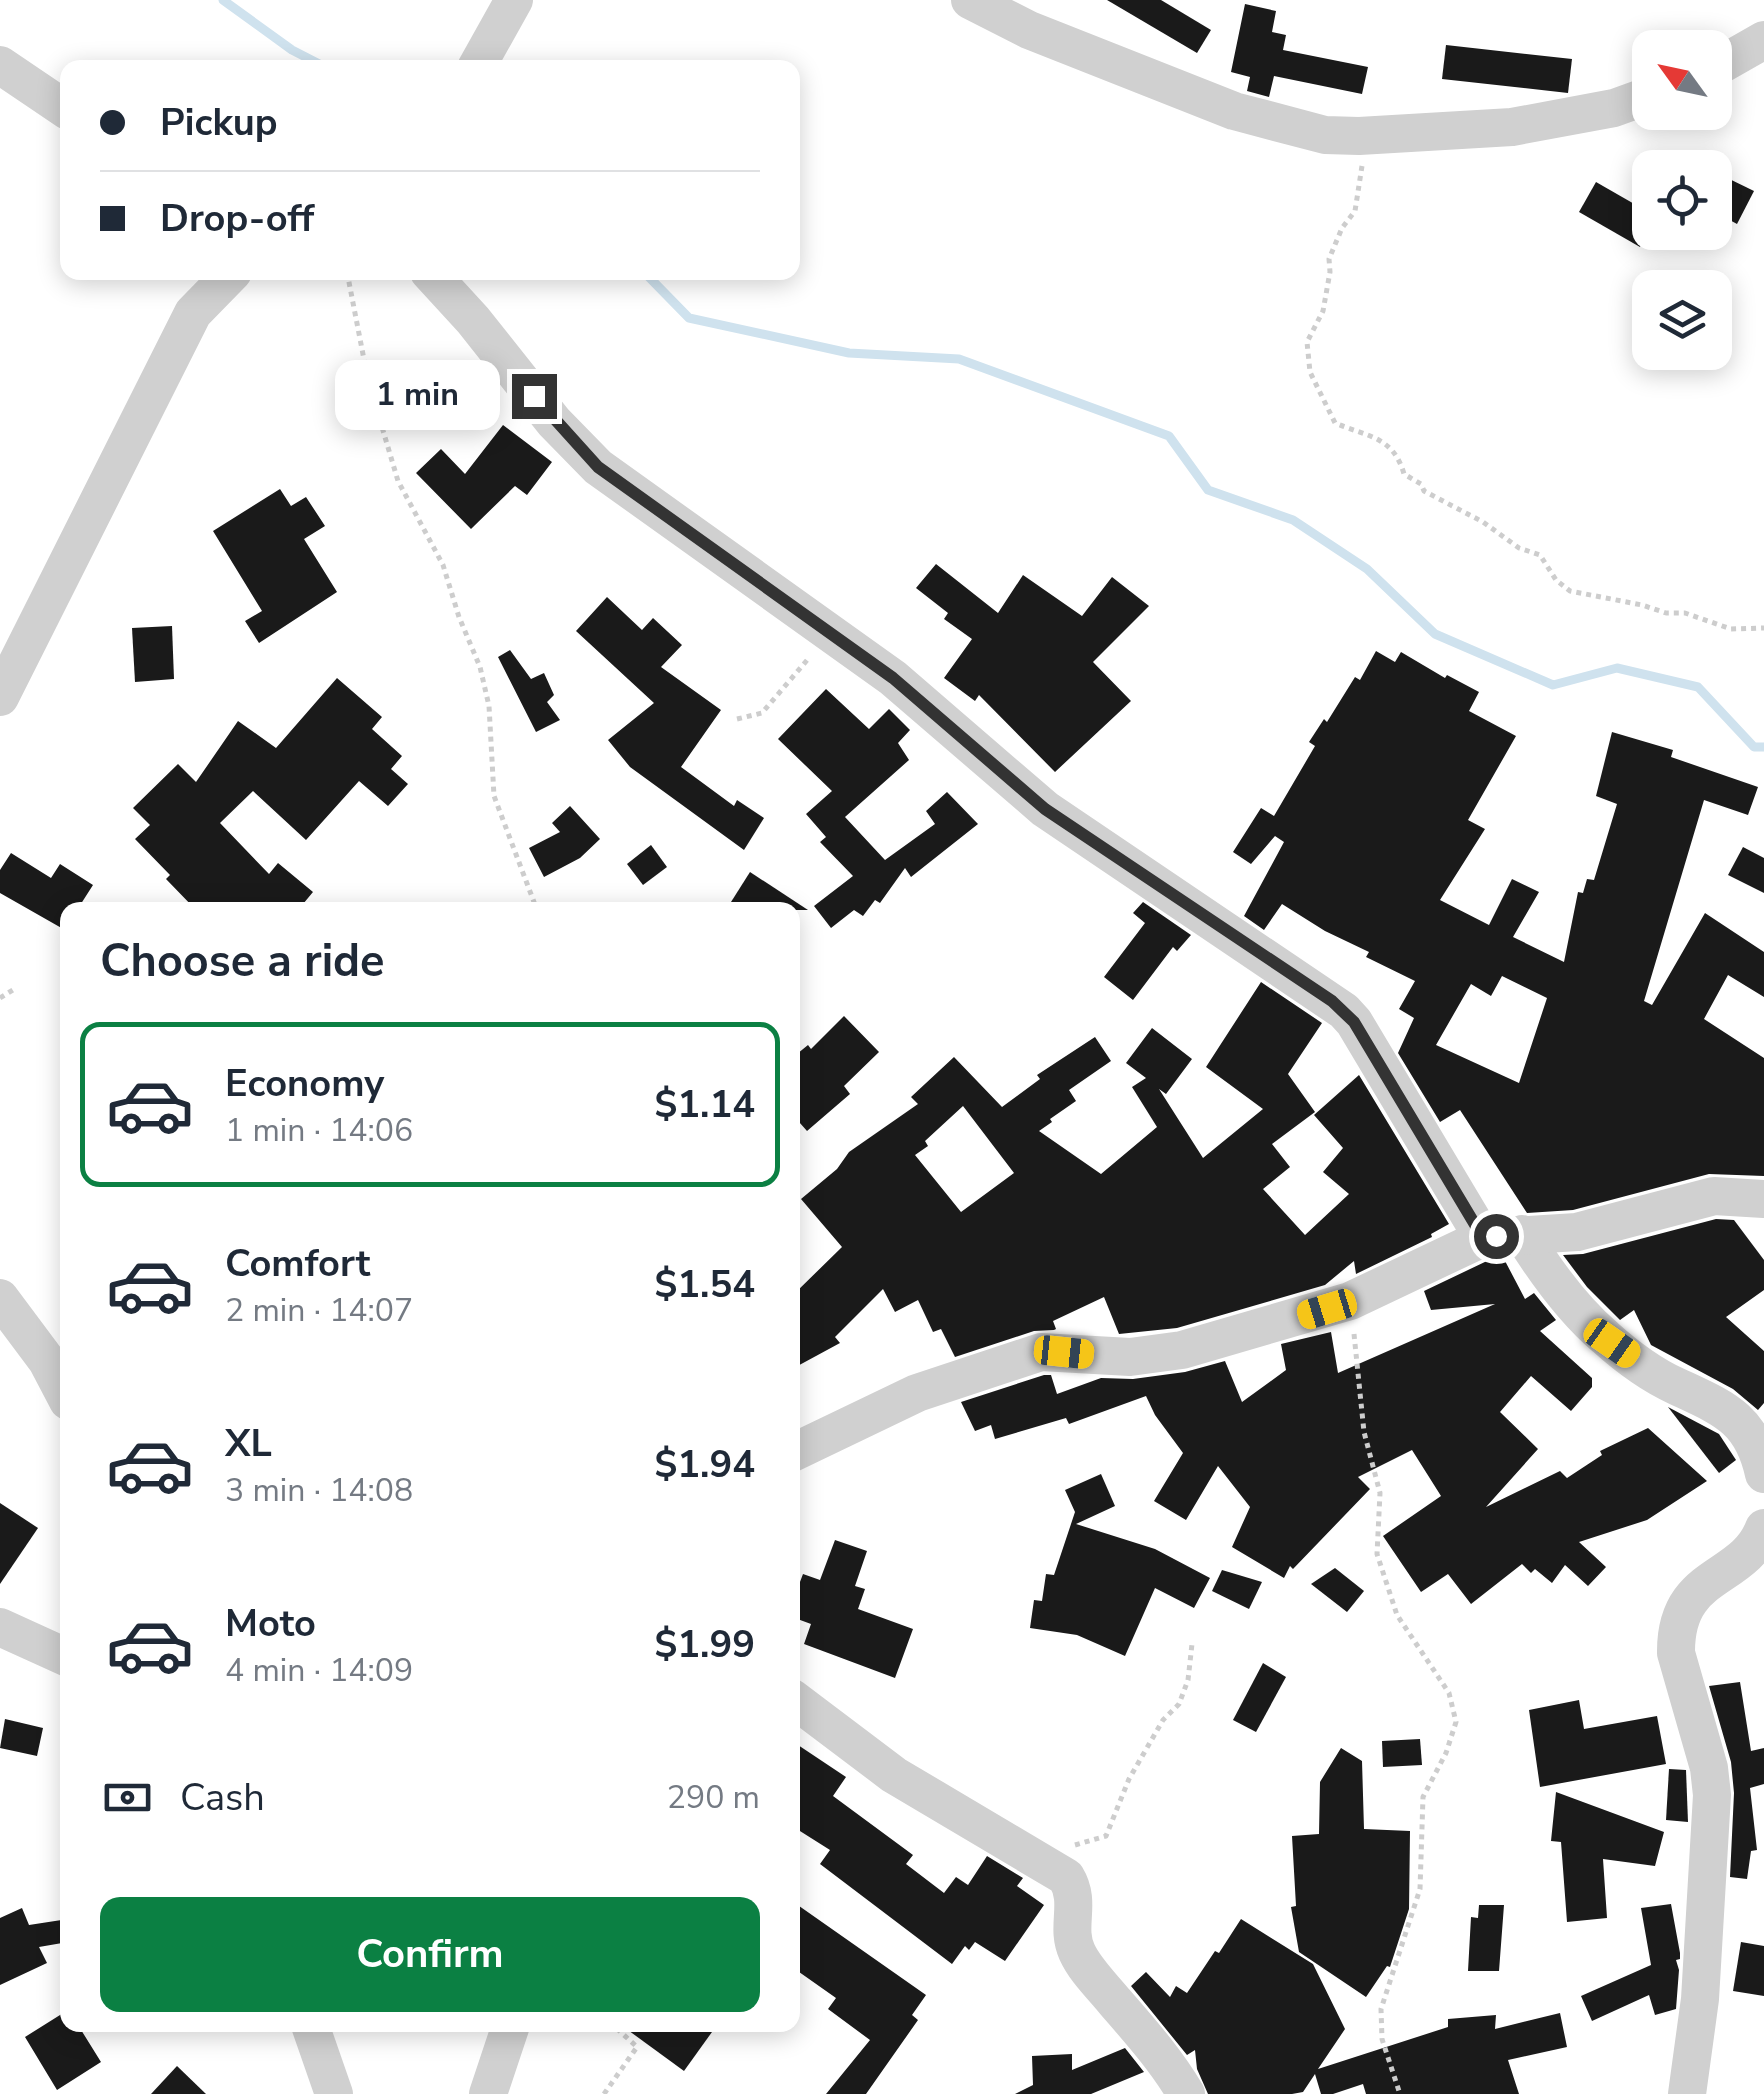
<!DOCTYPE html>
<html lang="en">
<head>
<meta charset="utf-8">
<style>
  body { margin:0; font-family:"Nunito Sans",sans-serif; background:#f2f2f3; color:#1f2937; height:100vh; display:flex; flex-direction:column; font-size:38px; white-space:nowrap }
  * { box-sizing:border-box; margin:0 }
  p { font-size:32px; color:#747a83 }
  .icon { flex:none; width:55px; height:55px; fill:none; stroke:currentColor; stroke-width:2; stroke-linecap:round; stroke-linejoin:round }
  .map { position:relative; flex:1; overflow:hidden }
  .side { position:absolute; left:60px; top:902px; width:740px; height:1130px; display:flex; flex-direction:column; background:#fff; border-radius:20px; box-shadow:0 5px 25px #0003 }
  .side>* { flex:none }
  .top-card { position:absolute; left:60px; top:60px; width:740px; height:220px; border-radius:20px; box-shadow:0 5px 25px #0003; display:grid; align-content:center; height:220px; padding:0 40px; background:#fff }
  .needle { width:65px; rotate:303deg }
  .fabs { position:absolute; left:1632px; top:30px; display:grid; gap:20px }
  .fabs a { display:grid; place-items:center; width:100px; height:100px; border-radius:20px; background:#fff; box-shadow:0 5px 25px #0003; font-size:50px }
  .end { position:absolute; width:45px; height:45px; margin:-22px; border:12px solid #333; background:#fff; box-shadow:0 0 0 5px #fff }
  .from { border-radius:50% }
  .bubble { position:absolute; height:70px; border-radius:20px; background:#fff; box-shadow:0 5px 25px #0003; font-size:32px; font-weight:700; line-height:70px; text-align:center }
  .car { position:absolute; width:30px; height:60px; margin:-30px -15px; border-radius:12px; box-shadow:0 0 8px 2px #0007; background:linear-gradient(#f5c518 24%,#345 0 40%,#f5c518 0 76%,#345 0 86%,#f5c518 0) }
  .top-card b { display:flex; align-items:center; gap:35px; height:95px; font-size:38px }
  .top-card b+b { border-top:2px solid #e0e1e3 }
  .top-card i { width:25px; height:25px; background:#1f2937 }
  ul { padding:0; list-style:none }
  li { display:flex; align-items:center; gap:30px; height:165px; margin:0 20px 15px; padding:0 20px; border:5px solid transparent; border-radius:20px }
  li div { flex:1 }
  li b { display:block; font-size:38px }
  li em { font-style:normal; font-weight:700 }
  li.current { border-color:#0b8043 }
  li>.icon { width:90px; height:90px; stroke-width:1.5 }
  h2 { padding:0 40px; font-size:45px; line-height:120px }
  .pay { display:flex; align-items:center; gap:25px; height:110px; padding:0 40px; font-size:38px }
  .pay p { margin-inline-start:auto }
  .action { display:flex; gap:20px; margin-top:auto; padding:20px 40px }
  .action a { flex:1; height:115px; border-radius:20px; background:#0b8043; color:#fff; font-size:40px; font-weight:700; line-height:115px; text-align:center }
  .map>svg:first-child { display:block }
</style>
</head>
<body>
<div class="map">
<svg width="1764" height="2094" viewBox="0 0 1764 2094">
  <rect width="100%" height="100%" fill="#fff"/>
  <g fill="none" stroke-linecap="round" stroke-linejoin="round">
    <!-- stream -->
    <g stroke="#cfe2ee" stroke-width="9">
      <polyline points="223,0 292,50 327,68"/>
      <polyline points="644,272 689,318 849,353 959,359 1169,436 1208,490 1293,520 1367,569 1435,634 1553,685 1617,668 1698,687 1754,747 1764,747"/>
    </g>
  </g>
  <!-- building -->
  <g fill="#1a1a1a" fill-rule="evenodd">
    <polygon points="1107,0 1161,0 1211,30 1197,53"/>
    <polygon points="1245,4 1276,11 1272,32 1286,35 1283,50 1368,67 1362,94 1274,76 1269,97 1247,91 1250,77 1231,72"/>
    <polygon points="1446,45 1572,59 1568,93 1442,79"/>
    <polygon points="1715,172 1754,191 1737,224 1715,212"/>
    <polygon points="1596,182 1650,213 1650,228 1640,247 1579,212"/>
    <polygon points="503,425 552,462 527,495 515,486 471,529 416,473 441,449 465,474"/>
    <polygon points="280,489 291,506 306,497 325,526 304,539 337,592 259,643 245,621 262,611 213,531"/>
    <polygon points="936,564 998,613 1023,575 1082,616 1112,577 1149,606 1093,662 1131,701 1055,772 979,695 975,701 944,678 972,639 944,619 948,613 916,588"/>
    <polygon points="607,597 642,630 653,618 682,645 661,667 721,710 681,767 734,806 737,800 764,818 744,850 630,767 608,740 654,703 576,631"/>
    <polygon points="172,626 174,679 135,682 132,628"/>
    <polygon points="510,650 531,679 544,673 554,695 547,702 560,720 536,732 498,657"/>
    <path d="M1376,651L1395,662L1401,652L1445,678L1447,675L1479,692L1469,711L1516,736L1468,820L1485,829L1440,900L1489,925L1512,879L1539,892L1513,937L1564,962L1578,892L1583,893L1587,879L1594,880L1617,804L1596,796L1612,732L1673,750L1671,757L1758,787L1748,815L1704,800L1644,1001L1652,1005L1705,913L1764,952V997L1728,975L1704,1019L1764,1058V1176L1709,1174L1573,1210L1527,1213L1460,1110L1440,1122L1398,1053L1414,1018L1399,1009L1415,981L1366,957L1369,952L1325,931L1282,904L1264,930L1244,916L1284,842L1275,836L1251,864L1233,852L1261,808L1274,816L1315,746L1309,742L1324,719L1327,722L1355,677L1360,680ZM1502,976L1547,998L1519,1083L1436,1045L1471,984L1491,996Z"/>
    <polygon points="337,678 382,717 372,729 402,756 391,769 408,784 388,806 359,781 306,840 253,791 220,823 269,874 278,863 313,892 298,910 196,910 166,879 170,875 135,839 150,825 133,808 178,764 196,782 238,721 276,748"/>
    <polygon points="826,689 869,729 889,709 910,730 898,743 909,760 845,817 885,860 935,824 926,811 947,792 978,824 911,877 905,868 880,903 875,900 863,916 854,910 831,928 814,906 853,876 820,842 826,837 806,814 832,791 778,739"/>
    <polygon points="570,806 600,839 580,858 544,877 529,848 560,832 552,823"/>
    <polygon points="651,845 667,867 643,885 627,864"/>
    <polygon points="1743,847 1764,858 1764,893 1728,875"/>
    <polygon points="11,853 51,878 60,864 93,885 77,910 68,910 65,930 0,893 0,870"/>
    <polygon points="750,872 808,910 743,910 731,902"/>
    <polygon points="1143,902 1191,935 1177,951 1173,947 1133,1000 1104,977 1145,923 1133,913"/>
    <path d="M1261,982L1322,1023L1288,1074L1315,1112L1272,1144L1290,1167L1263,1189L1305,1235L1349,1194L1323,1172L1343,1148L1314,1115L1359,1075L1449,1224L1431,1234L1432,1237L1356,1274L1354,1261L1325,1285L1177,1328L1119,1334L1104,1297L1053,1321L1056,1329L1054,1330L1034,1331L955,1357L941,1329L933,1332L918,1300L895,1312L883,1289L835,1337L840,1343L792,1369V1296L842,1247L801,1199L837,1169L849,1152L918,1104L911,1097L954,1057L1002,1107L1040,1079L1037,1075L1095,1037L1111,1061L1069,1090L1076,1101L1050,1119L1052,1122L1039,1131L1101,1174L1157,1127L1132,1087L1146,1078L1126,1063L1152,1028L1192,1059L1166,1094L1159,1089L1203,1158L1263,1109L1206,1067ZM963,1106L1014,1173L961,1212L915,1155L928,1146L925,1141Z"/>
    <polygon points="844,1016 879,1052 844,1086 850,1094 807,1131 792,1114 792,1058 808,1045 811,1049"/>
    <polygon points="1716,1219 1734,1220 1764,1260 1764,1290 1726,1317 1764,1351 1764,1403 1758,1410 1733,1389 1651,1345 1634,1310 1620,1320 1587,1287 1563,1255 1583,1254"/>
    <polygon points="1504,1259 1525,1299 1534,1293 1556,1320 1540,1331 1592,1378 1592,1387 1571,1411 1531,1376 1500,1412 1538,1449 1486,1507 1560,1471 1567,1478 1602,1455 1600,1451 1648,1428 1707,1481 1647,1520 1579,1542 1606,1567 1588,1586 1565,1565 1552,1583 1535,1569 1531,1573 1522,1564 1471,1604 1448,1574 1421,1592 1383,1536 1441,1496 1412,1450 1358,1477 1370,1489 1293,1569 1290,1566 1284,1578 1232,1547 1250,1507 1218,1466 1186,1520 1154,1501 1183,1453 1155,1415 1146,1396 1069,1424 1066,1418 995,1439 991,1425 975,1431 961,1402 1044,1375 1051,1375 1057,1394 1101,1378 1133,1379 1185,1372 1225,1361 1242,1402 1286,1370 1281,1344 1331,1332 1338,1373 1495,1304 1431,1310 1424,1291 1489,1260"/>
    <polygon points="1668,1407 1719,1434 1736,1460 1719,1473"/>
    <polygon points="1101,1474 1115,1506 1076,1524 1155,1549 1210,1578 1194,1608 1155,1588 1125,1656 1077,1635 1030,1628 1034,1600 1042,1601 1046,1574 1054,1575 1075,1512 1065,1490"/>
    <polygon points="0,1503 38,1528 0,1584"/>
    <polygon points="835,1540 867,1551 855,1586 865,1589 858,1609 913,1629 895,1678 804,1644 811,1624 792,1617 792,1603 803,1574 820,1580"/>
    <polygon points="1335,1568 1364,1591 1347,1612 1311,1584"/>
    <polygon points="1222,1570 1262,1582 1249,1609 1212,1591"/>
    <polygon points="1263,1663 1286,1677 1256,1732 1233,1720"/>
    <polygon points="1740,1682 1751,1751 1764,1748 1764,1784 1750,1788 1757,1850 1751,1851 1747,1879 1730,1877 1734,1793 1731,1762 1709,1686"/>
    <polygon points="1579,1700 1584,1729 1657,1716 1666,1764 1540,1787 1529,1710"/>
    <polygon points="5,1719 43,1728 37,1756 0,1748"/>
    <polygon points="1420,1739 1422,1765 1383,1767 1382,1741"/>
    <polygon points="792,1741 846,1777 833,1796 913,1855 906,1864 944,1893 956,1877 968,1885 987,1856 1023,1878 1017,1886 1044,1905 1005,1961 975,1942 969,1950 965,1946 952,1964 820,1864 830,1850 792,1826"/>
    <polygon points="1341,1748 1362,1761 1364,1829 1410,1831 1409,1909 1390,1967 1387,1966 1366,1997 1299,1952 1291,1907 1296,1906 1292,1836 1319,1834 1320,1782"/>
    <polygon points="1669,1769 1686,1770 1688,1822 1666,1820"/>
    <polygon points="1556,1792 1664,1832 1655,1866 1603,1859 1607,1918 1567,1922 1561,1842 1551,1841"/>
    <polygon points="792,1901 926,1995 912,2015 918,2020 866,2094 826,2094 870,2040 828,2009 836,1998 792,1967"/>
    <polygon points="1671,1904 1680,1953 1680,1959 1676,1960 1679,1970 1676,2009 1655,2015 1649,1995 1592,2021 1581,1996 1651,1965 1641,1908"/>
    <polygon points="1479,1905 1504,1905 1499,1971 1468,1971 1471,1917 1478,1918"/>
    <polygon points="22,1908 29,1925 68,1919 68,1942 39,1947 47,1963 0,1985 0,1918"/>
    <polygon points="1241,1919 1313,1964 1345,2029 1318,2069 1448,2027 1448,2019 1496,2015 1495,2029 1560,2013 1567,2047 1508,2060 1519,2094 1366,2094 1363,2084 1333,2094 1321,2094 1315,2074 1303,2092 1292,2094 1208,2094 1197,2069 1195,2050 1187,2055 1131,1986 1146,1972 1170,1997 1176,1986 1187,1993 1215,1951 1219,1953"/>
    <polygon points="1741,1942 1764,1946 1764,1996 1733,1991"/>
    <polygon points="68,2010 68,2025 78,2025 101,2062 57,2090 25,2037"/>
    <polygon points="621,2025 717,2025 684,2071"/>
    <polygon points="1125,2048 1144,2072 1091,2094 1015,2094 1033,2085 1032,2056 1072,2054 1072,2070"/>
    <polygon points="177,2066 206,2094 151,2094"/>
  </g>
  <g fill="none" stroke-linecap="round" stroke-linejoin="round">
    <!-- path -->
    <g stroke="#cdcdcd" stroke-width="5" stroke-dasharray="5 5" stroke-linecap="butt">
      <path d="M1362,166L1355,211L1342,228L1329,259L1330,272L1323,311L1307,342L1310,372L1335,423C1368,437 1393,436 1404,474L1421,484L1424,491L1483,522L1519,548L1540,555L1556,580L1570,591L1642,605L1666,613H1685L1731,629L1764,628"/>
      <polyline points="347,272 368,380 398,481 443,565 459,617 480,667 489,706 494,796 537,910"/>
      <polyline points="737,719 762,713 808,659"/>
      <polyline points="0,998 16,988"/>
      <polyline points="1354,1334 1364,1432 1380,1493 1377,1554 1397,1615 1449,1693 1456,1722 1446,1753 1423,1797 1420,1889 1381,2009 1382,2039 1400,2094"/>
      <polyline points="1075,1845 1106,1836 1129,1779 1163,1720 1179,1704 1188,1680 1192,1644"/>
      <polyline points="604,2094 637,2047 613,2025"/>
    </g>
    <!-- minor -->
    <g stroke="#d0d0d0" stroke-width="38">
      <polyline points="970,0 1029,30 1234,111 1325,135 1359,136 1512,127 1614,108 1650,95"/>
      <polyline points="0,65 68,111"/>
      <polyline points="476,68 514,0"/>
      <polyline points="1715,68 1764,40"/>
      <polyline points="429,272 473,320 554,422 598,467 893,678 1045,809 1344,1011 1354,1022 1483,1238"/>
      <polyline points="0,697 193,313 233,272"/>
      <path d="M1522,1234C1545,1271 1572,1309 1605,1337C1625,1355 1652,1375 1676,1386C1723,1408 1752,1418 1764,1474"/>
      <polyline points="0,1298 47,1361 68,1401"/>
      <polyline points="792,1453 917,1393 1041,1352 1130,1357 1182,1350 1350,1301 1483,1238 1577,1232 1714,1196 1764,1199"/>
      <polyline points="0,1627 68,1658"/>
      <path d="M792,1698L894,1775L1066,1877C1082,1903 1065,1926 1077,1952C1085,1970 1102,1986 1115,2002C1141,2032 1166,2060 1186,2094"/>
      <polyline points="310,2025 334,2094"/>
      <polyline points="488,2094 511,2025"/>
      <path d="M1687,2094L1700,1999L1712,1795L1709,1768L1676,1653C1675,1570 1743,1583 1764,1528"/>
    </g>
  </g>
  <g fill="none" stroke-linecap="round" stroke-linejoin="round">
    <!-- route -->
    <polyline stroke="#333" stroke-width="12" points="534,396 598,467 893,678 1045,809 1332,1001 1354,1022 1483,1238 1496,1236"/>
  </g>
</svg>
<div class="fabs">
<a><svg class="needle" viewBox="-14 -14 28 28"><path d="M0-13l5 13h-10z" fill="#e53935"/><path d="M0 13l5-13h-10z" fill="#747a83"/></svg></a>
<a><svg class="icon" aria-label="locate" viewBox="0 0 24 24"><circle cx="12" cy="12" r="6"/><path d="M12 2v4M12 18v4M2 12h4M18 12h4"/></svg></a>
<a><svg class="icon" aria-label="layers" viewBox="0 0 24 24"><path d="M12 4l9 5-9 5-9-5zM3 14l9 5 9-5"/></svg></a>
</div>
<i class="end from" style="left:1496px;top:1236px"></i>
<i class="end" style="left:534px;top:396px"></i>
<div class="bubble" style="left:335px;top:360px;width:165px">1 min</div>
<i class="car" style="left:1327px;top:1309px;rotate:253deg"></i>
<i class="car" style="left:1612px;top:1343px;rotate:125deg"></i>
<i class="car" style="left:1064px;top:1352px;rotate:96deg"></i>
<div class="top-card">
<b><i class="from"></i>Pickup</b>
<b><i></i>Drop-off</b>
</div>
<section class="side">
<h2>Choose a ride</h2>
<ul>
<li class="current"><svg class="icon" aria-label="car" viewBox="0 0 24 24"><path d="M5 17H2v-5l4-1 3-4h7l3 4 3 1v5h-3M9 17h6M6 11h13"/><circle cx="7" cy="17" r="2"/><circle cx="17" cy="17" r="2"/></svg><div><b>Economy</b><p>1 min · 14:06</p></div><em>$1.14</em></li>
<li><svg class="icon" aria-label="car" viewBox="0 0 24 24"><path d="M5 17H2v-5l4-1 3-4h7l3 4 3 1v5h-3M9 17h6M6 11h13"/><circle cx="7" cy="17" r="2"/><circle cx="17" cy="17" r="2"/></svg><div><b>Comfort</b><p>2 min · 14:07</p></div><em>$1.54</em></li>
<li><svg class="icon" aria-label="car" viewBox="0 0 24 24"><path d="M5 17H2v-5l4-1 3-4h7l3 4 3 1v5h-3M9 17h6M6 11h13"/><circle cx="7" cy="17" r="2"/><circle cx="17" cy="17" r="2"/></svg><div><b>XL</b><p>3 min · 14:08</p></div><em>$1.94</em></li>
<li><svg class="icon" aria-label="car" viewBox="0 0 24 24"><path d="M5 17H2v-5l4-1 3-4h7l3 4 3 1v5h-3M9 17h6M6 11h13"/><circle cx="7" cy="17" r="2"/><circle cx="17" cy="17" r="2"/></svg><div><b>Moto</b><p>4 min · 14:09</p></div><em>$1.99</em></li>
</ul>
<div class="pay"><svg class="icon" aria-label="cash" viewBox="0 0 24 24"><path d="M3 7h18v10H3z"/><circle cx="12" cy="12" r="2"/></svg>Cash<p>290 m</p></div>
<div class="action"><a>Confirm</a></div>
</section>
</div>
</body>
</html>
